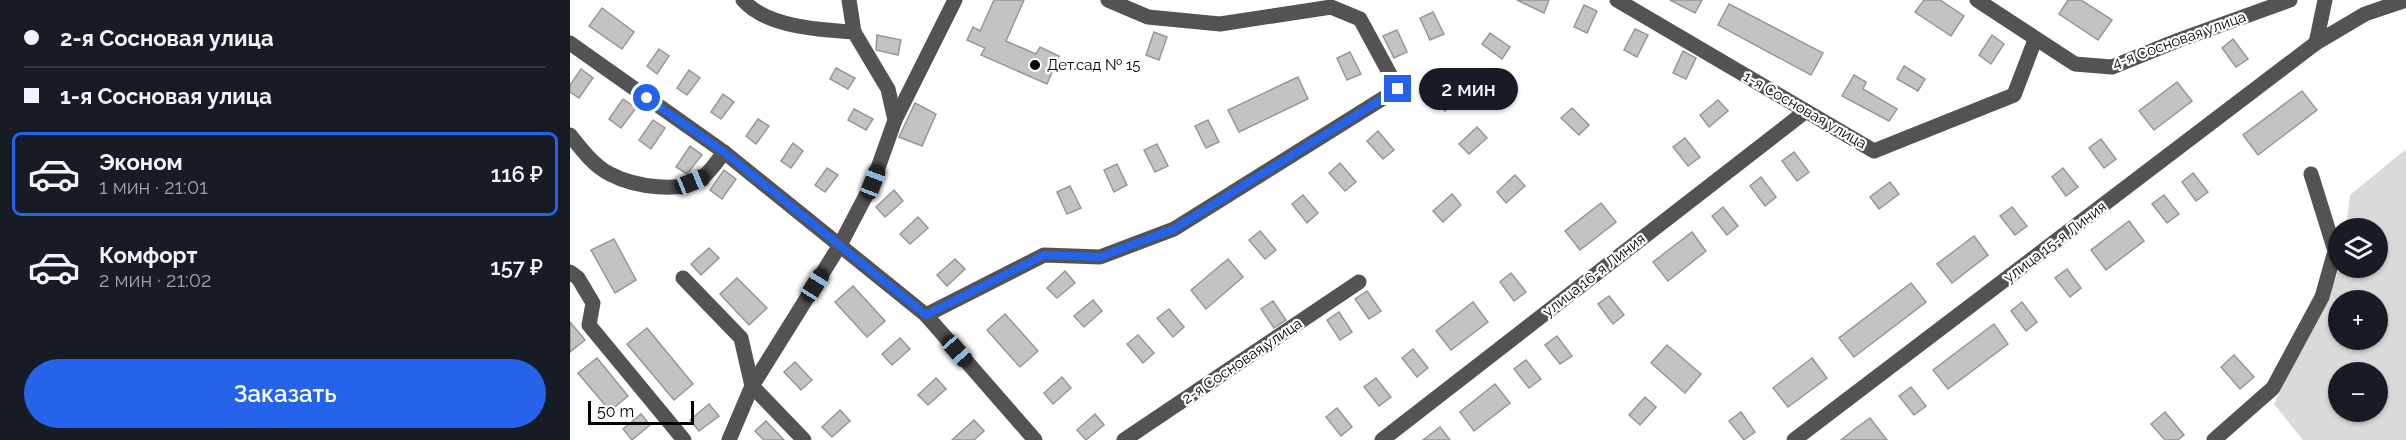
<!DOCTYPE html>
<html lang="ru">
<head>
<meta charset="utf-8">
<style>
  body { margin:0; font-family:Raleway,sans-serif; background:#20242c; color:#f1f3f6; height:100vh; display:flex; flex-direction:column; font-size:22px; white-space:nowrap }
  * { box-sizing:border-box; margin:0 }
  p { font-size:20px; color:#9ea1a6 }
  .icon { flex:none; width:33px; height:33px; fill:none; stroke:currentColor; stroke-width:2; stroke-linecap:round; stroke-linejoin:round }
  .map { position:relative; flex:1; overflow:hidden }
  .panel { display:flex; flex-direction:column; background:#171b24; width:570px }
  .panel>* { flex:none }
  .hud { display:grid; align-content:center; height:132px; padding:0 24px; background:#171b24 }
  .buttons { position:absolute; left:1758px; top:218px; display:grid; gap:12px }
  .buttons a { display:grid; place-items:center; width:60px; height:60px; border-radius:50%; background:#171b24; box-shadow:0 2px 4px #0004; font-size:30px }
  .scale { position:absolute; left:18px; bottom:15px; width:106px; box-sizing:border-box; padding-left:6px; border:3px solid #000; border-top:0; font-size:16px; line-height:21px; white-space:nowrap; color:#000; -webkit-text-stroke:4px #fff; paint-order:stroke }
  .end { position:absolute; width:27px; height:27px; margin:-14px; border:8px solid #2563eb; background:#fff; box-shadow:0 0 0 3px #fff }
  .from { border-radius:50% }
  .bubble { position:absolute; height:42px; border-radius:21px; background:#171b24; box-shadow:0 2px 4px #0004; font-size:20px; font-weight:600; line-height:42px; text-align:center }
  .car { position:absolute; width:18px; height:36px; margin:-18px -9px; border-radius:8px; box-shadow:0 0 4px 2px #0007; background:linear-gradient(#222 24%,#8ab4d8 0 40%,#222 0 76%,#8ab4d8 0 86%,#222 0) }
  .hud b { display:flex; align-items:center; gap:21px; height:57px; font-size:22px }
  .hud b+b { border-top:2px solid #363941 }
  .hud i { width:15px; height:15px; background:#f1f3f6 }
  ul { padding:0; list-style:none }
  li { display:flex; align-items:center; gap:18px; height:84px; margin:0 12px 9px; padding:0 12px; border:3px solid transparent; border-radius:9px }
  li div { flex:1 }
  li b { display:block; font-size:22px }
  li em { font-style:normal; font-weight:600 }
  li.current { border-color:#2563eb }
  li>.icon { width:54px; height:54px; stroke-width:1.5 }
  .action { display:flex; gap:12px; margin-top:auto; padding:12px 24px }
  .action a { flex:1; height:69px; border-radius:36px; background:#2563eb; color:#fff; font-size:24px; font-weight:600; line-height:69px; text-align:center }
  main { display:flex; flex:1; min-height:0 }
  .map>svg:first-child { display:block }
</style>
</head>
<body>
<main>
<section class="panel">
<div class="hud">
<b><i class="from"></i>2-я Сосновая улица</b>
<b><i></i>1-я Сосновая улица</b>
</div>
<ul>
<li class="current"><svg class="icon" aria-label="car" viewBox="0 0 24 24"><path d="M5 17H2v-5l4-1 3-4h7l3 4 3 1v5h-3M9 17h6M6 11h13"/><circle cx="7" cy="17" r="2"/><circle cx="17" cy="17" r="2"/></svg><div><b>Эконом</b><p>1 мин · 21:01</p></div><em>116 ₽</em></li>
<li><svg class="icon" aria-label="car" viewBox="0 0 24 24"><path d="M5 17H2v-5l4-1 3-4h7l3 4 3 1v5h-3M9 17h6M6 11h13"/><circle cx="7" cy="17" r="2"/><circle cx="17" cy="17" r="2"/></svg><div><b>Комфорт</b><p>2 мин · 21:02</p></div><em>157 ₽</em></li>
</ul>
<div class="action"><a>Заказать</a></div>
</section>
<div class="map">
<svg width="1836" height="440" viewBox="0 0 1836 440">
  <rect width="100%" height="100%" fill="#fff"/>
  <!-- green -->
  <path fill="#dadada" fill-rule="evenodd" d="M1836,149V440H1733L1704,404L1771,267H1808V228H1776L1780,195ZM1768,300H1808V339H1768ZM1768,372H1808V411H1768Z"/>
  <!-- building -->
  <g fill="#c3c3c3" stroke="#979797" stroke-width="1.5">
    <polygon points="424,0 454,0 436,41 466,54 470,47 489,56 477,84 411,55 415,48 397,40 403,27 410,31"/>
    <polygon points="947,0 979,0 974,13"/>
    <polygon points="1100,0 1132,0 1125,13"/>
    <polygon points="1354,0 1370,0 1394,16 1381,36 1345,12"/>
    <polygon points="1498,0 1511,0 1542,20 1528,40 1489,14"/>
    <polygon points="1159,4 1253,53 1241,75 1148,25"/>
    <polygon points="1014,5 1027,11 1017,33 1004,27"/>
    <polygon points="32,8 64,32 52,49 19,26"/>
    <polygon points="863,12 874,34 860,40 850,18"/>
    <polygon points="1065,29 1078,35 1067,57 1054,50"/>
    <polygon points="827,30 837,52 824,58 813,36"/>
    <polygon points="584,32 597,37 589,60 576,55"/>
    <polygon points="920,33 940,47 932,59 912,44"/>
    <polygon points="307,35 331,40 328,55 306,50"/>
    <polygon points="1422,35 1434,44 1421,64 1409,55"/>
    <polygon points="1663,39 1678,59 1666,67 1652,48"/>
    <polygon points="89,49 99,56 87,74 77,66"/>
    <polygon points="1113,51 1126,58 1116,79 1103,73"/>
    <polygon points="780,52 791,74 777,80 767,58"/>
    <polygon points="1334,66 1355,79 1348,91 1327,79"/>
    <polygon points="266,68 285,78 278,89 260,79"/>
    <polygon points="11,69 23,78 9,98 0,92 0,85"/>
    <polygon points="119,70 130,78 117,95 107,88"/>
    <polygon points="1284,75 1296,82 1293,89 1327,109 1319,121 1272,96"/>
    <polygon points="728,77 738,99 669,132 658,110"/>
    <polygon points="1607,82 1622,101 1584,130 1569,111"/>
    <polygon points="870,83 886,101 875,111 859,92"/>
    <polygon points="1732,91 1747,110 1688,155 1673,135"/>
    <polygon points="153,94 164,102 151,119 141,112"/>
    <polygon points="53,99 66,108 51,128 39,119"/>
    <polygon points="1148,100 1158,111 1139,127 1130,115"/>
    <polygon points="345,103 366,114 352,146 329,137"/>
    <polygon points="1002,108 1019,125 1009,135 991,118"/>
    <polygon points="284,109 303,119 296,130 278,120"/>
    <polygon points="188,119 199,126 186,144 176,136"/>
    <polygon points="83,120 95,128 81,149 69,140"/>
    <polygon points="638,120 649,142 636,148 625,126"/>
    <polygon points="907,127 917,138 899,154 889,144"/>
    <polygon points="808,131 824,150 813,159 797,141"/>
    <polygon points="1115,138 1130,157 1118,166 1103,147"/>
    <polygon points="1531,139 1546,159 1534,168 1519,148"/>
    <polygon points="223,143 233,151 221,168 211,161"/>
    <polygon points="587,144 598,166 585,172 574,150"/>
    <polygon points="120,146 132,155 117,174 106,167"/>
    <polygon points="1224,152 1239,172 1227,181 1212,161"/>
    <polygon points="770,163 786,182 775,191 759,173"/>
    <polygon points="547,164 557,185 544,192 534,170"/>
    <polygon points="257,168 268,175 255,192 245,185"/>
    <polygon points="1493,168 1508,187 1496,196 1482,177"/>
    <polygon points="154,170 166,179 152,199 140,190"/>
    <polygon points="1623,173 1638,192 1626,201 1612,182"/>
    <polygon points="945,175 955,186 936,203 927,192"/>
    <polygon points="1191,177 1206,197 1195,206 1180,186"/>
    <polygon points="1320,182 1329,194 1309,209 1300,197"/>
    <polygon points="500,186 511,208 497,214 487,192"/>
    <polygon points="324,190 333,201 315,217 306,207"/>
    <polygon points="882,194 891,205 873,222 863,211"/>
    <polygon points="733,195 748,213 737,223 722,204"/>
    <polygon points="1594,195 1609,214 1597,223 1582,204"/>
    <polygon points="1031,203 1046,222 1010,250 995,231"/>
    <polygon points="1153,207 1168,226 1157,235 1142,216"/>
    <polygon points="1442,207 1457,226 1445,235 1430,216"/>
    <polygon points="348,217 358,228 340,244 330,234"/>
    <polygon points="1559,221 1574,241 1536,270 1521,250"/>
    <polygon points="690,231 706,250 695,259 679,240"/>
    <polygon points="1122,232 1136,251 1098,281 1083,262"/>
    <polygon points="1404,236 1418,255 1382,283 1367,264"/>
    <polygon points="44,239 66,280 45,293 21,250"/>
    <polygon points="139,248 149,258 131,275 121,264"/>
    <polygon points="385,259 395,269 377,286 367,275"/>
    <polygon points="658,259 673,277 636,309 621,290"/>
    <polygon points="1497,269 1511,288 1500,297 1485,278"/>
    <polygon points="495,271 505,283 487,298 477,288"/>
    <polygon points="941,273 956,292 944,301 930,282"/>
    <polygon points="167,278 197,308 179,325 150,294"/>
    <polygon points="1341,283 1356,302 1284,357 1269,338"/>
    <polygon points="283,286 315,321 297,337 265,302"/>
    <polygon points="797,291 811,311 799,319 785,299"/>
    <polygon points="1039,296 1054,315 1043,324 1028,304"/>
    <polygon points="523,300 532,311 514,327 504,316"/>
    <polygon points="703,301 716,320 704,328 691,309"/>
    <polygon points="903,302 918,322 881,350 866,331"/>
    <polygon points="1452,302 1467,322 1456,331 1441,311"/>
    <polygon points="599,309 614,327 603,337 587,318"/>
    <polygon points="769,312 782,332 770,340 757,320"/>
    <polygon points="435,314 468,351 450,367 417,330"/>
    <polygon points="0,322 15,340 0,352"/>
    <polygon points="1424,324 1438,344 1378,389 1363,370"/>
    <polygon points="77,328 123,384 104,400 57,344"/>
    <polygon points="568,335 584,353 573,363 557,344"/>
    <polygon points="987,336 1002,356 990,364 975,345"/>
    <polygon points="330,338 340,349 322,365 312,354"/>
    <polygon points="1097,345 1131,374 1115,393 1081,363"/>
    <polygon points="843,349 858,368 847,377 832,358"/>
    <polygon points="1664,355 1684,377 1670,389 1651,367"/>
    <polygon points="27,358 58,396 40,411 8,373"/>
    <polygon points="1242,358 1257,378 1218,407 1203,388"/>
    <polygon points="956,360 971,379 959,388 944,369"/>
    <polygon points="225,362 242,380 231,390 214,372"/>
    <polygon points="492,377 501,388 483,404 474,393"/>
    <polygon points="366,378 376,389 358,405 348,395"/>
    <polygon points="806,378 821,397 809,406 794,387"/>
    <polygon points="925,384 940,403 904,431 890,412"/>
    <polygon points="1341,387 1356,406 1344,415 1329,396"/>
    <polygon points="1075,397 1086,407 1070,425 1059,415"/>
    <polygon points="139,404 149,416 129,431 120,420"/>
    <polygon points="767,408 782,427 771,436 756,417"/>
    <polygon points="270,410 280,421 262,437 252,427"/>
    <polygon points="1171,412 1185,432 1174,440 1159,421"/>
    <polygon points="1595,412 1614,435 1608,440 1595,440 1581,424"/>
    <polygon points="71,414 80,425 62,440 53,429"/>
    <polygon points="525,414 534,425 516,440 507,430"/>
    <polygon points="1300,418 1317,440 1271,440 1286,428"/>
    <polygon points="404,420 414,431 404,440 382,440"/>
    <polygon points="196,421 214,440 194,440 185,431"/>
    <polygon points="870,427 880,440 853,440"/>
  </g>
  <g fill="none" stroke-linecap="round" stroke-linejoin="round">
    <!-- minor -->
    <g stroke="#535353" stroke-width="15">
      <polyline points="279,0 284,32"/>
      <polyline points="1047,0 1304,151 1444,95 1465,40"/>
      <polyline points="1407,0 1505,64 1542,67 1609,40 1720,0"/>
      <polyline points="0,43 154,152 356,315 465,440"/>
      <polyline points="1746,43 1755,0"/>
      <polyline points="325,120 385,0"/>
      <path d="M0,135C11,149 24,166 40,174C63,186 112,195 133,177C141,171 148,160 154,152"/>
      <polyline points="0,272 8,278 23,303 19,325 114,440"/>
      <polyline points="113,278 171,338 182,386 234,440"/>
      <polyline points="356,315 474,255 530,257 604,229 828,89 790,19 761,7 650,24 578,17 538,0"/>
      <path d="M159,440L182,386L270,245L303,182L325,120L318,89L284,32C251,30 196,27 173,0"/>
      <polyline points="554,440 789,282"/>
      <polyline points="812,440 1236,111"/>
      <polyline points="1224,440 1746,43 1795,14 1836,0"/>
      <polyline points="1644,440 1703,388 1752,297 1765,251 1741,174"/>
    </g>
  </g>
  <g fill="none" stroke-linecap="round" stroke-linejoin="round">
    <!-- route -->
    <polyline stroke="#2563eb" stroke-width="8" points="77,98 154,152 356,315 474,255 530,257 604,229 828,89"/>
  </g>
  <!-- markers -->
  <circle fill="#000" stroke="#fff" stroke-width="2" cx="465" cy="65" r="6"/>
  <g text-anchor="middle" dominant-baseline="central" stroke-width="4.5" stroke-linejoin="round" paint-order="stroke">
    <!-- street labels -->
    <g font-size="15" fill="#000" stroke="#fff">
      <text transform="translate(1609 40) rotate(-20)">4-я Сосновая улица</text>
      <text transform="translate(1235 110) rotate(30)">1-я Сосновая улица</text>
      <text transform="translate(1485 242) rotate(-37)">улица 15-я Линия</text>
      <text transform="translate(1024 275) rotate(-38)">улица 16-я Линия</text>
      <text transform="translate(672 361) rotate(-34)">2-я Сосновая улица</text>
    </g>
    <!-- poi labels -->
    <g font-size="15" fill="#000" stroke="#fff" text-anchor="start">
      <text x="477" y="65">Дет.сад № 15</text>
    </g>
  </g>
</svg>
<div class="buttons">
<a><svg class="icon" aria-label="layers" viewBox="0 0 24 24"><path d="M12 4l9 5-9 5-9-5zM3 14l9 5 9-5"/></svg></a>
<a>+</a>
<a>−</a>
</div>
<div class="scale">50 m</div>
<i class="end from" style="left:77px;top:98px"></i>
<i class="end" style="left:828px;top:89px"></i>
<div class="bubble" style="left:849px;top:68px;width:99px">2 мин</div>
<i class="car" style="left:122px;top:182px;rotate:68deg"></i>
<i class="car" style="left:303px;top:182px;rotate:21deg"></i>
<i class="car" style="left:245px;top:285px;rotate:32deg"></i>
<i class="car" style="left:387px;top:351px;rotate:139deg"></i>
</div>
</main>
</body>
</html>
